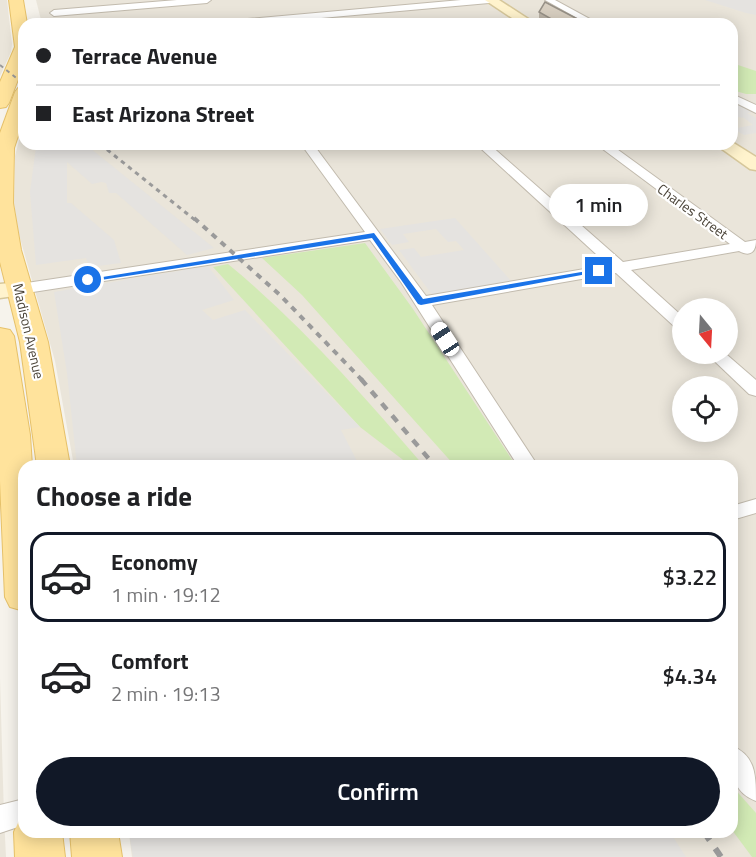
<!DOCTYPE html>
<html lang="en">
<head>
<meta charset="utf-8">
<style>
  body { margin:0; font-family:"Titillium Web",sans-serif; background:#f6f6f6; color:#202124; height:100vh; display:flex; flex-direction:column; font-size:22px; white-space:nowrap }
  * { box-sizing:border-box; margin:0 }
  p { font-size:20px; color:#757577 }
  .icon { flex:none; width:33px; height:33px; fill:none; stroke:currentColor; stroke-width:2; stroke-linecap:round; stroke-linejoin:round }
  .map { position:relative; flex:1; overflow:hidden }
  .drawer { position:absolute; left:18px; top:460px; width:720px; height:378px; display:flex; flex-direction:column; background:#fff; border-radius:18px; box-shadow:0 3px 15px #0003 }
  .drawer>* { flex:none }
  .hud { position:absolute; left:18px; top:18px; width:720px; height:132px; border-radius:18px; box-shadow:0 3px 15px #0003; display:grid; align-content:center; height:132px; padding:0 18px; background:#fff }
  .needle { width:39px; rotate:162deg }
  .fabs { position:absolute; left:672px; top:298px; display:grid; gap:12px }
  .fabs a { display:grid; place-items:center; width:66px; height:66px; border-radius:50%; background:#fff; box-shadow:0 3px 15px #0003; font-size:30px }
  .end { position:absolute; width:27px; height:27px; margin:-14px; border:8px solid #1a73e8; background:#fff; box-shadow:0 0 0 3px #fff }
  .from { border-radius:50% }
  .bubble { position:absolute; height:42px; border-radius:21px; background:#fff; box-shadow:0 3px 15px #0003; font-size:20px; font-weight:600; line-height:42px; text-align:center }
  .car { position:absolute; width:18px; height:36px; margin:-18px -9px; border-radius:8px; box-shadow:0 0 4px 2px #0007; background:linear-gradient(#fff 24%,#345 0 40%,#fff 0 76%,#345 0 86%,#fff 0) }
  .hud b { display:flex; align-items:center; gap:21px; height:57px; font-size:22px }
  .hud b+b { border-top:2px solid #e0e0e0 }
  .hud i { width:15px; height:15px; background:#202124 }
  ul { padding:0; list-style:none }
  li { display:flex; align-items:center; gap:18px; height:90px; margin:0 12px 9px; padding:0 6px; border:3px solid transparent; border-radius:18px }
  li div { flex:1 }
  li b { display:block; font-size:22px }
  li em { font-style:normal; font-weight:600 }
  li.active { border-color:#111827 }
  li>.icon { width:54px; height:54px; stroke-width:1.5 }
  h2 { padding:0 18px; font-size:27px; line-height:72px }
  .primary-button { display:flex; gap:12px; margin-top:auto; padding:12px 18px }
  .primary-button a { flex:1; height:69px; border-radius:36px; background:#111827; color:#fff; font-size:24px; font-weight:600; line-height:69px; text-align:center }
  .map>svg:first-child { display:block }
</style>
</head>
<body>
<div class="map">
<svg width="756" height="857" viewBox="0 0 756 857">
  <rect width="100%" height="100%" fill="#f6f3ec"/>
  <!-- residential -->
  <g fill="#eae5da" fill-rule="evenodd">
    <polygon points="0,0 7,0 12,44 11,52 0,76"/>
    <path d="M36,0H756V857H132L129,833L732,832V466H74L55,361L18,231L14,203L15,156L24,121V144H732V24H42ZM682,309H728V354H682ZM682,387H728V432H682Z"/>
    <polygon points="0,678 4,817 6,857 0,857"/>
  </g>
  <!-- green -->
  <g fill="#d2eab5">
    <polygon points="732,63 756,71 756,94 746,94 732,90"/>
    <polygon points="365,243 413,309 516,466 455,466 302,295 262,258"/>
    <path d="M228,264C301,324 363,395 424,466H411L360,427L213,267Z"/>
    <polygon points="732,786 756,813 756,857 752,857 732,830"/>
  </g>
  <!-- parking -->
  <g fill="#e5e3e0">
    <polygon points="705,0 756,0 756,15 746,13"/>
    <polygon points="732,99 740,105 755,112 747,113 756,118 756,133 744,135 737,131 732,131 732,129 753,125 744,118 732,116"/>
    <polygon points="59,144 85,144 214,248 187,255 116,193 109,193 106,183 101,182 92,184 67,162 67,203 71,203 114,240 121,263 90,267 86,258 36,265 30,192 36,147"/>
    <polygon points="455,218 513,283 433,296 399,250 414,248 421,257 464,250 456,241 448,242 436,229 403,234 409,242 392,245 380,229"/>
    <polygon points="208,266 234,300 202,310 213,320 245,310 360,427 341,430 358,463 343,466 77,466 67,373 54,292"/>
    <polygon points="670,832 686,857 133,857 129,833"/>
  </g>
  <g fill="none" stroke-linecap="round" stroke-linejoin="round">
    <defs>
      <g id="street">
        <polygon points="177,0 211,0 207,3 54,16 50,13 54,10"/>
        <polygon points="461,0 493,0 489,3 254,24 221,24 225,21"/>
        <polygon points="545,0 555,0 599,24 588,24"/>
        <polygon points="732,94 756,105 756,113 732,101"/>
        <path d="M301,144H313L426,296L608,265L476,144H489L623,262L730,244L596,144H610L745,242L756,240C756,250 752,258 739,251L631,270L682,316V329L676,328L616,273L432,305L538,466H518L401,282L370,240L20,294L12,289L20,284L365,232Z"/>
        <polygon points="707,354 726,354 756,380 756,396 749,394"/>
        <polygon points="756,499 756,513 732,520 732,506"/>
        <path d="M732,746C756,756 756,776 756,801C730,791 732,770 732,746Z"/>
        <polygon points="24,799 24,825 0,833 0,805"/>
      </g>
      <g id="secondary">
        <polygon points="485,0 499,0 536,24 521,24"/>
        <polygon points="732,142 756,157 756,170 750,169 715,144"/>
        <polygon points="20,282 28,284 31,289 28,294 0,298 0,284"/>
      </g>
      <g id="primary">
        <polygon points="9,0 23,0 27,24 24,24 24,64 9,103 6,107 0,108 0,82 15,47"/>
        <polygon points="24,87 24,118 14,148 13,203 21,250 48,342 70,466 37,466 20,342 0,262 0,133 15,92 18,88"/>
        <polygon points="0,328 10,330 14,336 30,435 32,466 24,466 24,611 10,607 5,597 0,481"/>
        <polygon points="24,815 24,832 62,832 65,857 15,857 14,832 21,816"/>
        <polygon points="70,832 118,832 122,857 72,857"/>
      </g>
    </defs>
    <!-- street casing -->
    <use href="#street" stroke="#c2bbae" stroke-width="2"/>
    <!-- secondary casing -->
    <use href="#secondary" stroke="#d6c79b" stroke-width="3"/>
    <!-- primary casing -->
    <use href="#primary" stroke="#e6c16a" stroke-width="2"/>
    <!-- street -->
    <use href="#street" fill="#fff" fill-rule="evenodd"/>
    <!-- secondary -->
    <use href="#secondary" fill="#fff3cd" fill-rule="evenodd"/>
    <!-- primary -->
    <use href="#primary" fill="#ffe39c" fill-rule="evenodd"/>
    <!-- rail-far4 -->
    <polyline stroke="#9a9a9a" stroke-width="2" stroke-dasharray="4 4" stroke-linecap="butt" points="0,65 24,84"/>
    <!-- rail-far3 -->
    <polyline stroke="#9a9a9a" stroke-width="3" stroke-dasharray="4.5 4.5" stroke-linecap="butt" points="100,144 195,220"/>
    <!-- rail-far2 -->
    <polyline stroke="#9a9a9a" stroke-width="4" stroke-dasharray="6 6" stroke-linecap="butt" points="194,218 281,296 362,380"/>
    <!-- rail-far1 -->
    <polyline stroke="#9a9a9a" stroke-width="4.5" stroke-dasharray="8 8" stroke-linecap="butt" points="361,379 435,466"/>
    <!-- rail -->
    <polyline stroke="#9a9a9a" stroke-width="6" stroke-dasharray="10 10" stroke-linecap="butt" points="704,832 721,857"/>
  </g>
  <!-- wall -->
  <polygon fill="#bab2a6" points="539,12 587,24 549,24 539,18"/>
  <!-- building -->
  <polygon fill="#d8cfc1" stroke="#979187" stroke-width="1.5" points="545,2 587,24 560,24 539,12"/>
  <!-- route -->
  <polygon fill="#1a73e8" points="374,233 423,299 599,269 603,271 421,305 418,304 372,238 88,282 84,280"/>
  <g text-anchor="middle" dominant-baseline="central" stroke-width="4.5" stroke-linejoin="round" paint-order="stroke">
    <!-- far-street labels -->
    <g font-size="14" fill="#4b4439" stroke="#fff">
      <text transform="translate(693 211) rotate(36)">Charles Street</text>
      <text transform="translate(29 331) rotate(77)">Madison Avenue</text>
    </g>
  </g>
</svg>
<div class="fabs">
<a><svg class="needle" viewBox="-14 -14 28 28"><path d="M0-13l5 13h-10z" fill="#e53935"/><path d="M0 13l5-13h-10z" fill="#757577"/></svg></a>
<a><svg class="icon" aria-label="locate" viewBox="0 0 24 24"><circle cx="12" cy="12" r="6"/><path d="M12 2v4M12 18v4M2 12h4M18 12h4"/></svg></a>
</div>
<i class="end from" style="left:88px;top:280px"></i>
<i class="end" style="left:599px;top:271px"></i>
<div class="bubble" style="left:549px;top:184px;width:99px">1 min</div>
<i class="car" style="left:445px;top:339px;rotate:327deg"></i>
<div class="hud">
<b><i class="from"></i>Terrace Avenue</b>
<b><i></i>East Arizona Street</b>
</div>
<section class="drawer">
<h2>Choose a ride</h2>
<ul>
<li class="active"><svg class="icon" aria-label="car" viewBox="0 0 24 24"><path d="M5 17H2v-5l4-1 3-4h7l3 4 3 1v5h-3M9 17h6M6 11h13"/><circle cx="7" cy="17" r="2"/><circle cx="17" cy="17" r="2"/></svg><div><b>Economy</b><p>1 min · 19:12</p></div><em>$3.22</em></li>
<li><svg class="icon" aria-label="car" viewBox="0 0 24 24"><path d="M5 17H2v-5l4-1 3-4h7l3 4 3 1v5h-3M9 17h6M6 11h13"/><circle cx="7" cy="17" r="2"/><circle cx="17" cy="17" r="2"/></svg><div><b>Comfort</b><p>2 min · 19:13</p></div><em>$4.34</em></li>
</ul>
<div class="primary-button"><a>Confirm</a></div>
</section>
</div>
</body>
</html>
